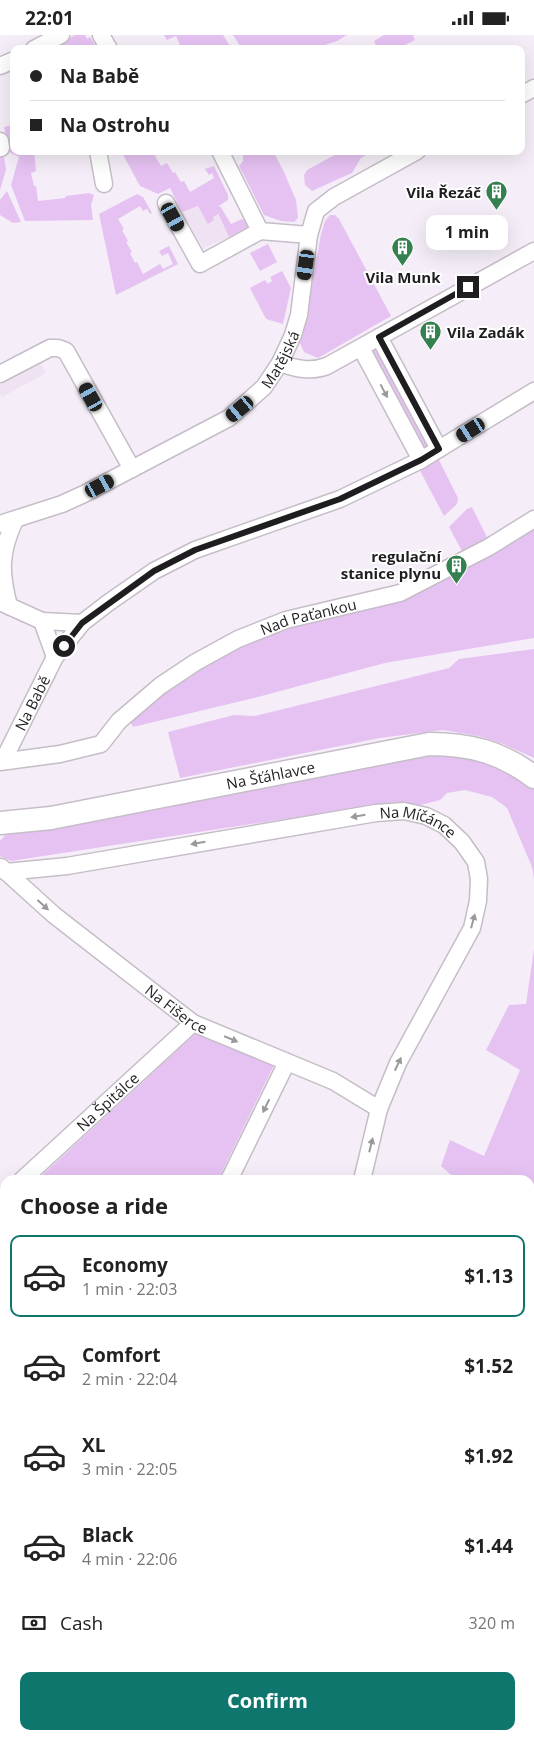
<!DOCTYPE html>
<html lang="en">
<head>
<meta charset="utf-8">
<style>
  body { margin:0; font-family:"Open Sans",sans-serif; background:#f2f2f2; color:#222; height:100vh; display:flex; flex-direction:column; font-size:19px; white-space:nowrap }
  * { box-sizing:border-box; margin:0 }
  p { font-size:16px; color:#767676 }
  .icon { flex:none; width:28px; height:28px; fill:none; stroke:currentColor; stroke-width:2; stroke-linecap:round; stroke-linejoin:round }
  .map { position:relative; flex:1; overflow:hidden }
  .drawer { position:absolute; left:0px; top:1140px; width:535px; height:565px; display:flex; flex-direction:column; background:#fff; border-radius:15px 15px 0 0; box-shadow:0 5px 20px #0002 }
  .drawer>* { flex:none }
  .banner { position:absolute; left:10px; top:10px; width:515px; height:110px; border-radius:10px; box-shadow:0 5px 20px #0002; display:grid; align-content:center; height:110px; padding:0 20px; background:#fff }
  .end { position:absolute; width:22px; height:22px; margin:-11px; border:6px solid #201d21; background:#fff; box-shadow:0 0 0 2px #fff }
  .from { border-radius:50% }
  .bubble { position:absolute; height:35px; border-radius:10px; background:#fff; box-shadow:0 5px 20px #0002; font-size:16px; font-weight:700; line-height:35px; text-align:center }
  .car { position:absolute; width:15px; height:30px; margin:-15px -8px; border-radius:6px; box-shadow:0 0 4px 1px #0007; background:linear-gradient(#222 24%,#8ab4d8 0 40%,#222 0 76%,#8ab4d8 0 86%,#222 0) }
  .banner b { display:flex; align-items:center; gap:18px; height:48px; font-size:19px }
  .banner b+b { border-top:1px solid #e0e0e0 }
  .banner i { width:12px; height:12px; background:#222 }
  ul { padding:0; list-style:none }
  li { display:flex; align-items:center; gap:15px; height:82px; margin:0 10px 8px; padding:0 10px; border:2px solid transparent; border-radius:10px }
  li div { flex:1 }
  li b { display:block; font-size:19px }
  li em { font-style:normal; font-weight:700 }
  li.selected { border-color:#0f766e }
  li>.icon { width:45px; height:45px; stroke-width:1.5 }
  h2 { padding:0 20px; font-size:22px; line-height:60px }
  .pay { display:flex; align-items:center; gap:12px; height:55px; padding:0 20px; font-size:19px }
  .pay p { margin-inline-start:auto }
  .primary-button { display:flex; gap:10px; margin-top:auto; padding:10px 20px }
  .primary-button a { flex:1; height:58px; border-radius:10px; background:#0f766e; color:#fff; font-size:20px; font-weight:700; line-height:58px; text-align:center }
  .status { display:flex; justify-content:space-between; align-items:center; height:35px; padding:0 25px; background:#fff; direction:ltr }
  .status svg { height:14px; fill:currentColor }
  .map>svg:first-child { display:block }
</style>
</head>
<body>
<div class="status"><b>22:01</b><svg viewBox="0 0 49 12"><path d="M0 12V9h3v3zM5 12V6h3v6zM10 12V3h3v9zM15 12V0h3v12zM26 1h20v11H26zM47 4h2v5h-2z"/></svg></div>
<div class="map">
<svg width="534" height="1705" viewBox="0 0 534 1705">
  <rect width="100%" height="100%" fill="#f5eef8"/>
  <!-- built -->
  <g fill="#eee2f3">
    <polygon points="198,171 200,173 217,176 229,202 203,213 182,177"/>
    <polygon points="40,327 46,338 2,362 0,359 0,349"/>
    <polygon points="534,1280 534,1508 530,1513 530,1283"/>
  </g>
  <!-- green -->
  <g fill="#e6c2f2">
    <polygon points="75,0 85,0 87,4 90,2 97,13 74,14 75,11 71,14 51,14"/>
    <polygon points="164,0 223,0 232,14 187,14 185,10 181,12 176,1 167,5"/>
    <polygon points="233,0 347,0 337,6 312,14 242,14"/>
    <polygon points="384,0 414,0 413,1 415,5 401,12 401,14 378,14 374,6"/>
    <polygon points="14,90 14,116 34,116 36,136 31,138 34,151 36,151 38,166 65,163 66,161 89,158 94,160 91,170 93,185 25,186 11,150 19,122 9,117 4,92"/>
    <polygon points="121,116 161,116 155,121 161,131 167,128 173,138 175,137 181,147 184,146 190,157 214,143 212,138 209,140 205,134 214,131 228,160 228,165 217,172 220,171 231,189 242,184 248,188 249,192 229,202 218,178 217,180 213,182 214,185 208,189 198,171 182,177 170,153 158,159 140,151"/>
    <polygon points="243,116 273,116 284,137 296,165 298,183 294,187 281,186 264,180 239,131 243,126"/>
    <polygon points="342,116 373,116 361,123 352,138 312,156 305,150 304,140 307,135"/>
    <polygon points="0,121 4,121 6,135 0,155"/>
    <polygon points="7,156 21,187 13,188 0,180 0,165"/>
    <polygon points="137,159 143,162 152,178 150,179 147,174 143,176 140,171 118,184 124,194 122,195 128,206 126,207 132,217 130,218 135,228 137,227 143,239 160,229 163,234 173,229 168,218 162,221 159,216 169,211 178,229 116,260 99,179"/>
    <polygon points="330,180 335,180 339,184 391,281 318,323 304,317 299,306 306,285 321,199 325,186"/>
    <polygon points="268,209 277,227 260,236 250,218"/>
    <polygon points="282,236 291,253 283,289 266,284 250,253 265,245 268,249 272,246 270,242"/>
    <polygon points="373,314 376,314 429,412 422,415 371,317"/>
    <polygon points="438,423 458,463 457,469 444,481 419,434"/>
    <polygon points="472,472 488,504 463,518 449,492 467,474"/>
    <polygon points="534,493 534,603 385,628 258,662 133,692 129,684 163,658 200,634 242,610 280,596 333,581 380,571 401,563 516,506"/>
    <polygon points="534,614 534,723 503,709 478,701 443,695 380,703 180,743 168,697 234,680 255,681 449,633 459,624"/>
    <polygon points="430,718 474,722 518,741 534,754 534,844 532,832 507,773 492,762 465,755 447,758 440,765 417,771 395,767 11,826 0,821 0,806 6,799 53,792"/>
    <polygon points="534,914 534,1233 530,1228 530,1145 457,1145 441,1131 450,1105 484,1121 520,1035 486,1015 509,970 526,969"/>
    <polygon points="197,997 274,1030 218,1145 37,1145"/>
    <polygon points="5,1175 5,1436 0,1441 0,1180"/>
  </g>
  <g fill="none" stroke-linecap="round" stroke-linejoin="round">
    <defs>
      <g id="street">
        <polyline points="101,0 109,14"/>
        <polyline points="34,14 61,0"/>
        <polyline points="0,31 14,25"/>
        <polyline points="521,60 534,53"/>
        <polyline points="0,106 1,113"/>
        <polyline points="98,116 104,149"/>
        <polyline points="220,116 260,196 309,200"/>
        <polyline points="166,168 200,229 260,196"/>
        <polyline points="379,302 439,414"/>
        <polyline points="361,313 421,425"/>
        <path d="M280,328C296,334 311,337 327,331L534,216"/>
        <polyline points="0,339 50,313 58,313 66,316 132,434"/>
        <path id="s1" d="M0,489L62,469L84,459L229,383L264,352L280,328L293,300L299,280L309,200L316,176L334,162L417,116"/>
        <polyline points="0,567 42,586 82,588"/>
        <path d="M9,571C0,537 0,517 15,485"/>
        <polyline points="42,586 55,622"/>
        <path id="s2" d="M3,726L55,622L82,588L108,568L154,536L195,515L340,464L421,425L534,356"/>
        <path id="s3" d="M0,727L60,719L101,709L119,686L160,651L196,627L238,604L286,585L400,558L489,512L534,484"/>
        <path id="s4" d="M1,832L54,880L193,988L333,1046L379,1074"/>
        <path id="s5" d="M6,837L67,831L376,778L404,776L426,781L444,790L462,807L476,827L479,844L478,866L472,893L398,1028L379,1074L362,1145"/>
        <path id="s6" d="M22,1145L193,988"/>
        <polyline points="229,1145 287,1027"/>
        <polyline points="0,1165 5,1160"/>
        <polyline points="0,1458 5,1453"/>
        <polyline points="530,1524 534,1519"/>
        <polyline points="0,1660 5,1653"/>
        <polyline points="0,1703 38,1705"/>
        <polyline points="370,1705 375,1700"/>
      </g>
      <g id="secondary">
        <path id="s7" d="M0,788L51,783L429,709C470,709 501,717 534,742"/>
      </g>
    </defs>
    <!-- street casing -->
    <use href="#street" stroke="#c5bdc7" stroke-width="19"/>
    <!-- secondary casing -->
    <use href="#secondary" stroke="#c5bdc7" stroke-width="25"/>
    <!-- street -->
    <use href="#street" stroke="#fff" stroke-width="16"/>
    <!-- secondary -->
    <use href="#secondary" stroke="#fff" stroke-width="22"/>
  </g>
  <!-- one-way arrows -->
  <defs><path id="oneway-solid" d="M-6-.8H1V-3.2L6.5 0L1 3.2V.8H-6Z" transform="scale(1.25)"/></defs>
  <g fill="#9b999b">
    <use href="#oneway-solid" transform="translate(384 356) rotate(62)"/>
    <use href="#oneway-solid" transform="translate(358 781) rotate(170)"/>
    <use href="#oneway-solid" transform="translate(198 808) rotate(170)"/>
    <use href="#oneway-solid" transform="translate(43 870) rotate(42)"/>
    <use href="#oneway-solid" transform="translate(473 886) rotate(-75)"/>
    <use href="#oneway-solid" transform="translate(231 1004) rotate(23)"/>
    <use href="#oneway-solid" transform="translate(398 1029) rotate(-65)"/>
    <use href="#oneway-solid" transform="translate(266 1071) rotate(116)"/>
    <use href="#oneway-solid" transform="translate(371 1110) rotate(-76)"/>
  </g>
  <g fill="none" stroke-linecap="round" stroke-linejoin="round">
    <!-- route -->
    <polyline stroke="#201d21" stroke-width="6" points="64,611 82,588 154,536 195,515 340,464 421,425 439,414 379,302 468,252"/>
  </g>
  <!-- icons -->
  <defs>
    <symbol id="building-pin" viewBox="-11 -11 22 30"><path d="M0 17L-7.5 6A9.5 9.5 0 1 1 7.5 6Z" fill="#34804f" stroke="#fefefe"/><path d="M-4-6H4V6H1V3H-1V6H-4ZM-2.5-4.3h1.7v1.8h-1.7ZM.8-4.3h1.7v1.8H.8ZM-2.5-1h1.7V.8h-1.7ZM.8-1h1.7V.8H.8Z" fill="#fff"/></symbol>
  </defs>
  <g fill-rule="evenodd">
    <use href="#building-pin" x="484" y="144" width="25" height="34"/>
    <use href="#building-pin" x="390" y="200" width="25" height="34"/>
    <use href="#building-pin" x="418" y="284" width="25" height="34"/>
    <use href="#building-pin" x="444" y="518" width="25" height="34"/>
  </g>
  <g text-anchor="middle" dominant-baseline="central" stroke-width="4" stroke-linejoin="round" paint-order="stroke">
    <!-- poi labels -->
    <g font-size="15" font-weight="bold" fill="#201d21" stroke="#fefefe" text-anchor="end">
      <text x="481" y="157">Vila Řezáč</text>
      <text x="403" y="242" text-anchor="middle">Vila Munk</text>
      <text x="447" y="297" text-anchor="start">Vila Zadák</text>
      <text x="441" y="521">regulační<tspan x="441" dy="17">stanice plynu</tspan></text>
    </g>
    <!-- street labels -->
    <g font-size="15" fill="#201d21" stroke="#fefefe">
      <text stroke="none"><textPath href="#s1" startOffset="332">Matějská</textPath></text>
      <text stroke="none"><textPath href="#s3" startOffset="351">Nad Paťankou</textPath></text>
      <text stroke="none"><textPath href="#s2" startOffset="65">Na Babě</textPath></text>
      <text stroke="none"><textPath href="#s7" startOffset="275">Na Šťáhlavce</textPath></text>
      <text stroke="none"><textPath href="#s5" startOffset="419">Na Míčánce</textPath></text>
      <text stroke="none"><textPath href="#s4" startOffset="226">Na Fišerce</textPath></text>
      <text stroke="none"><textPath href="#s6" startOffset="116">Na Špitálce</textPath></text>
    </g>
  </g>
</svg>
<i class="end from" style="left:64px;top:611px"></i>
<i class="end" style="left:468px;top:252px"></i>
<div class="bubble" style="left:426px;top:180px;width:82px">1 min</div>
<i class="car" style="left:173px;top:182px;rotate:151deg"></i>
<i class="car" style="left:306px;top:230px;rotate:188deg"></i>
<i class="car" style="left:91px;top:362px;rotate:331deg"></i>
<i class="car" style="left:240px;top:374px;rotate:230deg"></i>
<i class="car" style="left:471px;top:395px;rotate:238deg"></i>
<i class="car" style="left:100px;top:451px;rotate:62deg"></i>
<div class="banner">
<b><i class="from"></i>Na Babě</b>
<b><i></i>Na Ostrohu</b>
</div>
<section class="drawer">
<h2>Choose a ride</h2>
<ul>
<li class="selected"><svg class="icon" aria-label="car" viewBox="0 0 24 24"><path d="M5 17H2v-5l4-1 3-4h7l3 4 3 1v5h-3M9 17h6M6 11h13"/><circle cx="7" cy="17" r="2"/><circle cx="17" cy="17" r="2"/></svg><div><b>Economy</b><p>1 min · 22:03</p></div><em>$1.13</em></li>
<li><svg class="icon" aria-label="car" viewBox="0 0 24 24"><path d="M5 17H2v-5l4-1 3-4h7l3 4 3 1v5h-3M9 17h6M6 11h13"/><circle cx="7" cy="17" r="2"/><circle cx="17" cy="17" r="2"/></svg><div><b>Comfort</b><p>2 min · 22:04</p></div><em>$1.52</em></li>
<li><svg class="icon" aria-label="car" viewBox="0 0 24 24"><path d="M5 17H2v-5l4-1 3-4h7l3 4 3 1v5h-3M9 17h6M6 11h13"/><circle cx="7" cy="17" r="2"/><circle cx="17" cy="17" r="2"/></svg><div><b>XL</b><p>3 min · 22:05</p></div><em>$1.92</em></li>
<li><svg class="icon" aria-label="car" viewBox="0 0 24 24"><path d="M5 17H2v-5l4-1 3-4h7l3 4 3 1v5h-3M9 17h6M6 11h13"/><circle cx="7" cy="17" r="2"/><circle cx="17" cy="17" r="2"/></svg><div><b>Black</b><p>4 min · 22:06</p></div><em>$1.44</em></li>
</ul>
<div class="pay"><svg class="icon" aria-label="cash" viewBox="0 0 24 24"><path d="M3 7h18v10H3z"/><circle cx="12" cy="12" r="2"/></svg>Cash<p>320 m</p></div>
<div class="primary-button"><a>Confirm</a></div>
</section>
</div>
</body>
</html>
